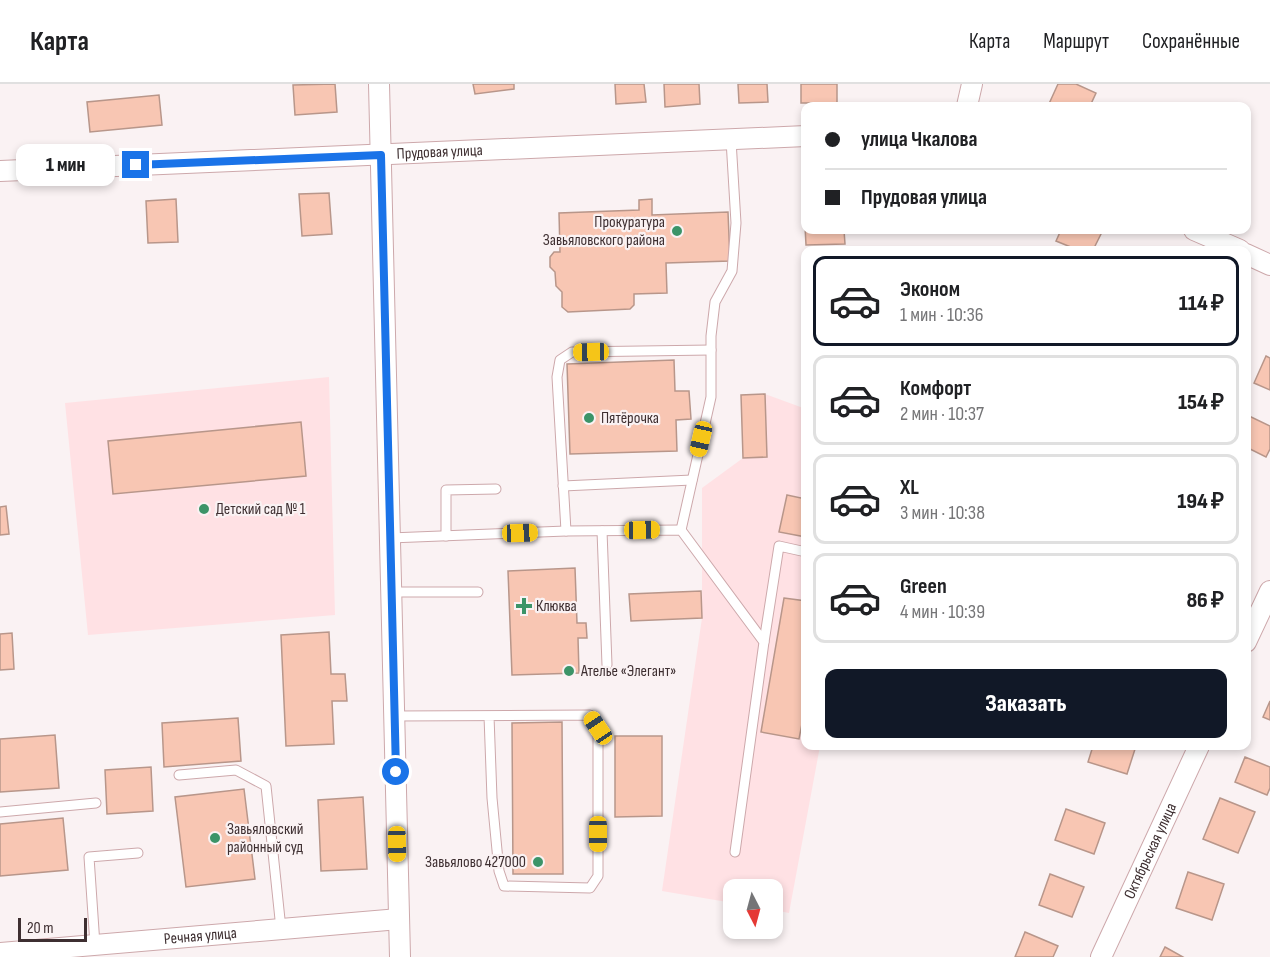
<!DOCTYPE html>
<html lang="ru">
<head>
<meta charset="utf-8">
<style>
  body { margin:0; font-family:"Sofia Sans Condensed",sans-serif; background:#f2f2f2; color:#202124; height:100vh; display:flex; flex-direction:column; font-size:22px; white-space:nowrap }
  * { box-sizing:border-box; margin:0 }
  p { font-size:20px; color:#757577 }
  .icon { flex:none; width:33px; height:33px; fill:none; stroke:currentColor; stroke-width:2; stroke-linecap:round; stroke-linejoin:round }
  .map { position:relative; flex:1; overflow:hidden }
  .sheet { position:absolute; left:801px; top:162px; width:450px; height:504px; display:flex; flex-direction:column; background:#fff; border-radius:12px; box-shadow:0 3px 9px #0003 }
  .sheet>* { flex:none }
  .hud { position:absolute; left:801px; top:18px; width:450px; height:132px; border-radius:12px; box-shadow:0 3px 9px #0003; display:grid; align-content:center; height:132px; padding:0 24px; background:#fff }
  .needle { width:39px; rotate:174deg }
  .buttons { position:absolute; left:723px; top:795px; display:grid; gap:12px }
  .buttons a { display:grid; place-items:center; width:60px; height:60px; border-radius:12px; background:#fff; box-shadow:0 3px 9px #0003; font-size:30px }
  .scale { position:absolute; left:18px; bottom:15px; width:69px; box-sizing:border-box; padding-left:6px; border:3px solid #3e2f31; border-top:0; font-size:16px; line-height:21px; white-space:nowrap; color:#3e2f31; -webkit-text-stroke:4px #faf2f3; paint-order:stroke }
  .end { position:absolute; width:27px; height:27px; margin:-14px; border:8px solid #1a73e8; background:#fff; box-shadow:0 0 0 3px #fff }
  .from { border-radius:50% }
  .bubble { position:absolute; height:42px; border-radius:12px; background:#fff; box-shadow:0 3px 9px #0003; font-size:20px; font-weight:800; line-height:42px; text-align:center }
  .car { position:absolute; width:18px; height:36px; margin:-18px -9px; border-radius:8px; box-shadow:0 0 4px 2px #0007; background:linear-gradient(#f5c518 24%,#345 0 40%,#f5c518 0 76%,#345 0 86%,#f5c518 0) }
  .hud b { display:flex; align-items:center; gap:21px; height:57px; font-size:22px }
  .hud b+b { border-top:2px solid #e0e0e0 }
  .hud i { width:15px; height:15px; background:#202124 }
  ul { padding:10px 0 0; list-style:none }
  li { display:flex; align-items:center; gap:18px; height:90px; margin:0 12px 9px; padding:0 12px; border:3px solid #e0e0e0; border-radius:12px }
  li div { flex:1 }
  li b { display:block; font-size:22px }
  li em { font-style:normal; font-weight:800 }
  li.active { border-color:#111827 }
  li>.icon { width:54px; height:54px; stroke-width:1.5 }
  .cta { display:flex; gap:12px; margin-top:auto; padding:12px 24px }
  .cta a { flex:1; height:69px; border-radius:12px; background:#111827; color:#fff; font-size:24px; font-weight:800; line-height:69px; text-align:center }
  header { display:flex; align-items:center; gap:36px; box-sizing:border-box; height:84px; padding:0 30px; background:#fff; border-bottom:2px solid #e0e0e0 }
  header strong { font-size:28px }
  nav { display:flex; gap:33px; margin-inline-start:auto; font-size:21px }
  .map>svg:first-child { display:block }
</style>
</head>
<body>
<header>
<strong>Карта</strong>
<nav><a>Карта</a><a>Маршрут</a><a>Сохранённые</a></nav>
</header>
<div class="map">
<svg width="1270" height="873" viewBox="0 0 1270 873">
  <rect width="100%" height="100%" fill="#faf2f3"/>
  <!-- built -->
  <g fill="#ffe1e4">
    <polygon points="329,293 335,531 88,551 65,319"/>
    <polygon points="765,310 806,325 806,662 820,662 789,829 773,826 772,806 734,806 733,819 662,807 702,534 702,404 743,374 741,311"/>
  </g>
  <!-- building -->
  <g fill="#f8c6b3" stroke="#b8968a" stroke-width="1.5">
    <polygon points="335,0 337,28 295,31 293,1"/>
    <polygon points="473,0 514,0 514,5 475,10"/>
    <polygon points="615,0 644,0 646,18 616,20"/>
    <polygon points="664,0 699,0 700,20 665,23"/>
    <polygon points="738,0 767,0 768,18 739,19"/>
    <rect x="801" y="0" width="36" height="19"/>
    <polygon points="1058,0 1076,0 1096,9 1090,22 1048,22"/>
    <polygon points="159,11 162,41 90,48 87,18"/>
    <polygon points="802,86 806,86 806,146 844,146 845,160 806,161"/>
    <polygon points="329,109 332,150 302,152 299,110"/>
    <polygon points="176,115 178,158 148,159 146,117"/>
    <polygon points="652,115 652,131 728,128 730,177 666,179 667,209 634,210 634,221 630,225 568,228 562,223 562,208 556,202 555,188 550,183 550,173 554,168 560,168 559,129 639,126 639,116"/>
    <polygon points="1061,146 1103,146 1093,166 1078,166 1056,157"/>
    <polygon points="1266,272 1270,274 1270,306 1254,299"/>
    <polygon points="674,276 675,307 689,307 691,335 676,336 677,367 570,370 567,280"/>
    <polygon points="765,310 767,373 743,374 741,311"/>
    <polygon points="1247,331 1270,342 1270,365 1266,373 1246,363"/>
    <polygon points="301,338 306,392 113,410 108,357"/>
    <polygon points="787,411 806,415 806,453 779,448"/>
    <polygon points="6,422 9,450 0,451 0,423"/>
    <polygon points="575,484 577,539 586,539 587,554 578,554 579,589 512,591 508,487"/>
    <polygon points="701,507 702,534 631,537 629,510"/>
    <polygon points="784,514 806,517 806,620 799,655 761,648"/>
    <polygon points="329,548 331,590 345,590 347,617 332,617 334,660 286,662 281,551"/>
    <polygon points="12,549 14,585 0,586 0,550"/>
    <polygon points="1270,617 1270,636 1263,633"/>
    <polygon points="238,634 241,677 164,683 162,639"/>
    <polygon points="562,638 563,790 513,790 512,639"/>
    <polygon points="55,651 59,704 0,708 0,655"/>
    <polygon points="615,652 662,652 662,732 615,733"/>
    <polygon points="1093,662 1136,662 1127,690 1088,678"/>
    <polygon points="1245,673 1270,683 1270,704 1267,711 1235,698"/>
    <polygon points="151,683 153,727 107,730 105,686"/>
    <polygon points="244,705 255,795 186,803 175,713"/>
    <polygon points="363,713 367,785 321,787 318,716"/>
    <polygon points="1220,714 1255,728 1238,769 1203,755"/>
    <polygon points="1066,725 1105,739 1094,770 1055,756"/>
    <polygon points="63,734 68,786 0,792 0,740"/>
    <polygon points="1188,788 1224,800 1212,836 1176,824"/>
    <polygon points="1050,790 1084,803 1072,833 1039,821"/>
    <polygon points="1025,848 1058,862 1053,873 1015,873"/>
    <polygon points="1165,863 1183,873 1160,873"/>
  </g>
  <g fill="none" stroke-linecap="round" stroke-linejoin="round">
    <defs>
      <g id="service">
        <polyline points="563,402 692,396"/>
        <polyline points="681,446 711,313 711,252 715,218 732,187 736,139 731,56"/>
        <polyline points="566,447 557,293 560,276 572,268 711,266"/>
        <polyline points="602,447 607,581"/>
        <polyline points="446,452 446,406 496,405"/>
        <polyline points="390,454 566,447 681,446 764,558 735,768"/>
        <polyline points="391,508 478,508"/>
        <polyline points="764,558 779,462 806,468"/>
        <polyline points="394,632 590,631 598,644 598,792 590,804 504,802 499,787 492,714 489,632"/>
        <polyline points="179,691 236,686 266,702 281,845"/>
        <polyline points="0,728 96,719"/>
        <polyline points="95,861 89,773 138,769"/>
      </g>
      <g id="minor">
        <polyline points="379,0 400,873"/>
        <polyline points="967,22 972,0"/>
        <path id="s1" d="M0,87L806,52"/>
        <polyline points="1194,146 1240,166"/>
        <polyline points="1246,170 1270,181"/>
        <polyline points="1246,558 1270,507"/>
        <path id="s2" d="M0,869L399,835"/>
        <path id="s3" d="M1101,873L1199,662"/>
      </g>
    </defs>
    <!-- service casing -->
    <use href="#service" stroke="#cda8ab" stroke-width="11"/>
    <!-- minor casing -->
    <use href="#minor" stroke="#cda8ab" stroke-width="22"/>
    <!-- service -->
    <use href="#service" stroke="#fff" stroke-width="9"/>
    <!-- minor -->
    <use href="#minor" stroke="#fff" stroke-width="20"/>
  </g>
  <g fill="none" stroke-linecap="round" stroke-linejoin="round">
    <!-- route -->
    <polyline stroke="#1a73e8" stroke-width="8" points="136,81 381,71 396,688"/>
  </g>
  <!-- markers -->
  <g fill="#3c9468" stroke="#faf2f3" stroke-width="2">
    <circle cx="677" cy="147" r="6"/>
    <circle cx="589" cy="334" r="6"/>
    <circle cx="204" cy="425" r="6"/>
    <path d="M521 513h6v6h6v6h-6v6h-6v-6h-6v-6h6z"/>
    <circle cx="569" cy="587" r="6"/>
    <circle cx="215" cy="754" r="6"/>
    <circle cx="538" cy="778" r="6"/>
  </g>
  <g text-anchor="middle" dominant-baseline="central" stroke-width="4.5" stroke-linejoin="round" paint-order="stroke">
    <!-- street labels -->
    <g font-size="16" fill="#3e2f31" stroke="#faf2f3">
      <text stroke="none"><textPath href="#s1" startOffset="440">Прудовая улица</textPath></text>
      <text stroke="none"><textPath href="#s3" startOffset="117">Октябрьская улица</textPath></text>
      <text stroke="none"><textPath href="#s2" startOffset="201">Речная улица</textPath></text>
    </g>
    <!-- poi labels -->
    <g font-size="16" fill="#3e2f31" stroke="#faf2f3" text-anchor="start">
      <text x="665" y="138" text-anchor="end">Прокуратура<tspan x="665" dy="18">Завьяловского района</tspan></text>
      <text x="601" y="334">Пятёрочка</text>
      <text x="216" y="425">Детский сад № 1</text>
      <text x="536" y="522">Клюква</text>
      <text x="581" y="587">Ателье «Элегант»</text>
      <text x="227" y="745">Завьяловский<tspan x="227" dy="18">районный суд</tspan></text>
      <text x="526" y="778" text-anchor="end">Завьялово 427000</text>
    </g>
  </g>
</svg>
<div class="buttons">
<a><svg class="needle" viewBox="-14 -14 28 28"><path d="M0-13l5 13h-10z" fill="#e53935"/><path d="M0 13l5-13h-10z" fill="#757577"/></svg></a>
</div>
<div class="scale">20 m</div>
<i class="end from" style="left:396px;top:688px"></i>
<i class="end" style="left:136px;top:81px"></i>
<div class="bubble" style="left:16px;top:60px;width:99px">1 мин</div>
<i class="car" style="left:591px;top:268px;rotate:269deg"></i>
<i class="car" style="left:701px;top:355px;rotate:193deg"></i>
<i class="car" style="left:642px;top:446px;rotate:89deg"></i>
<i class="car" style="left:520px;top:449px;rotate:88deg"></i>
<i class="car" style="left:598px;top:644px;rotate:326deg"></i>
<i class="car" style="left:598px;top:750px;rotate:180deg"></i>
<i class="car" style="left:397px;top:760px;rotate:179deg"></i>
<div class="hud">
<b><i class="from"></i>улица Чкалова</b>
<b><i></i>Прудовая улица</b>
</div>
<section class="sheet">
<ul>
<li class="active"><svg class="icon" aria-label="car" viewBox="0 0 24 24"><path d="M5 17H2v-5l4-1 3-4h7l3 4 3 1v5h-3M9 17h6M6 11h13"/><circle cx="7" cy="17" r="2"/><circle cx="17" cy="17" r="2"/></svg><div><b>Эконом</b><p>1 мин · 10:36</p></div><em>114 ₽</em></li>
<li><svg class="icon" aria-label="car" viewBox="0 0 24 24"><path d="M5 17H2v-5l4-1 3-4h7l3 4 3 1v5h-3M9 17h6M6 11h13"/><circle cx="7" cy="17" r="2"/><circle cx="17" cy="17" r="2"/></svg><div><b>Комфорт</b><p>2 мин · 10:37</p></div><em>154 ₽</em></li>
<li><svg class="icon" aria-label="car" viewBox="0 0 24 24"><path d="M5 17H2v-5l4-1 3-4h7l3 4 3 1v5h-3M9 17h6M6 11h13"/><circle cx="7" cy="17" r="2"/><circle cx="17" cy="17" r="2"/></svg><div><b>XL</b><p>3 мин · 10:38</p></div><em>194 ₽</em></li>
<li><svg class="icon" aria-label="car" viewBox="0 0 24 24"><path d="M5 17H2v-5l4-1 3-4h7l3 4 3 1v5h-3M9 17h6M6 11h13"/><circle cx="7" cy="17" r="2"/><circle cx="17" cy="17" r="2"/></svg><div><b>Green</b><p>4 мин · 10:39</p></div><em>86 ₽</em></li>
</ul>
<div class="cta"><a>Заказать</a></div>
</section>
</div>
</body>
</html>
